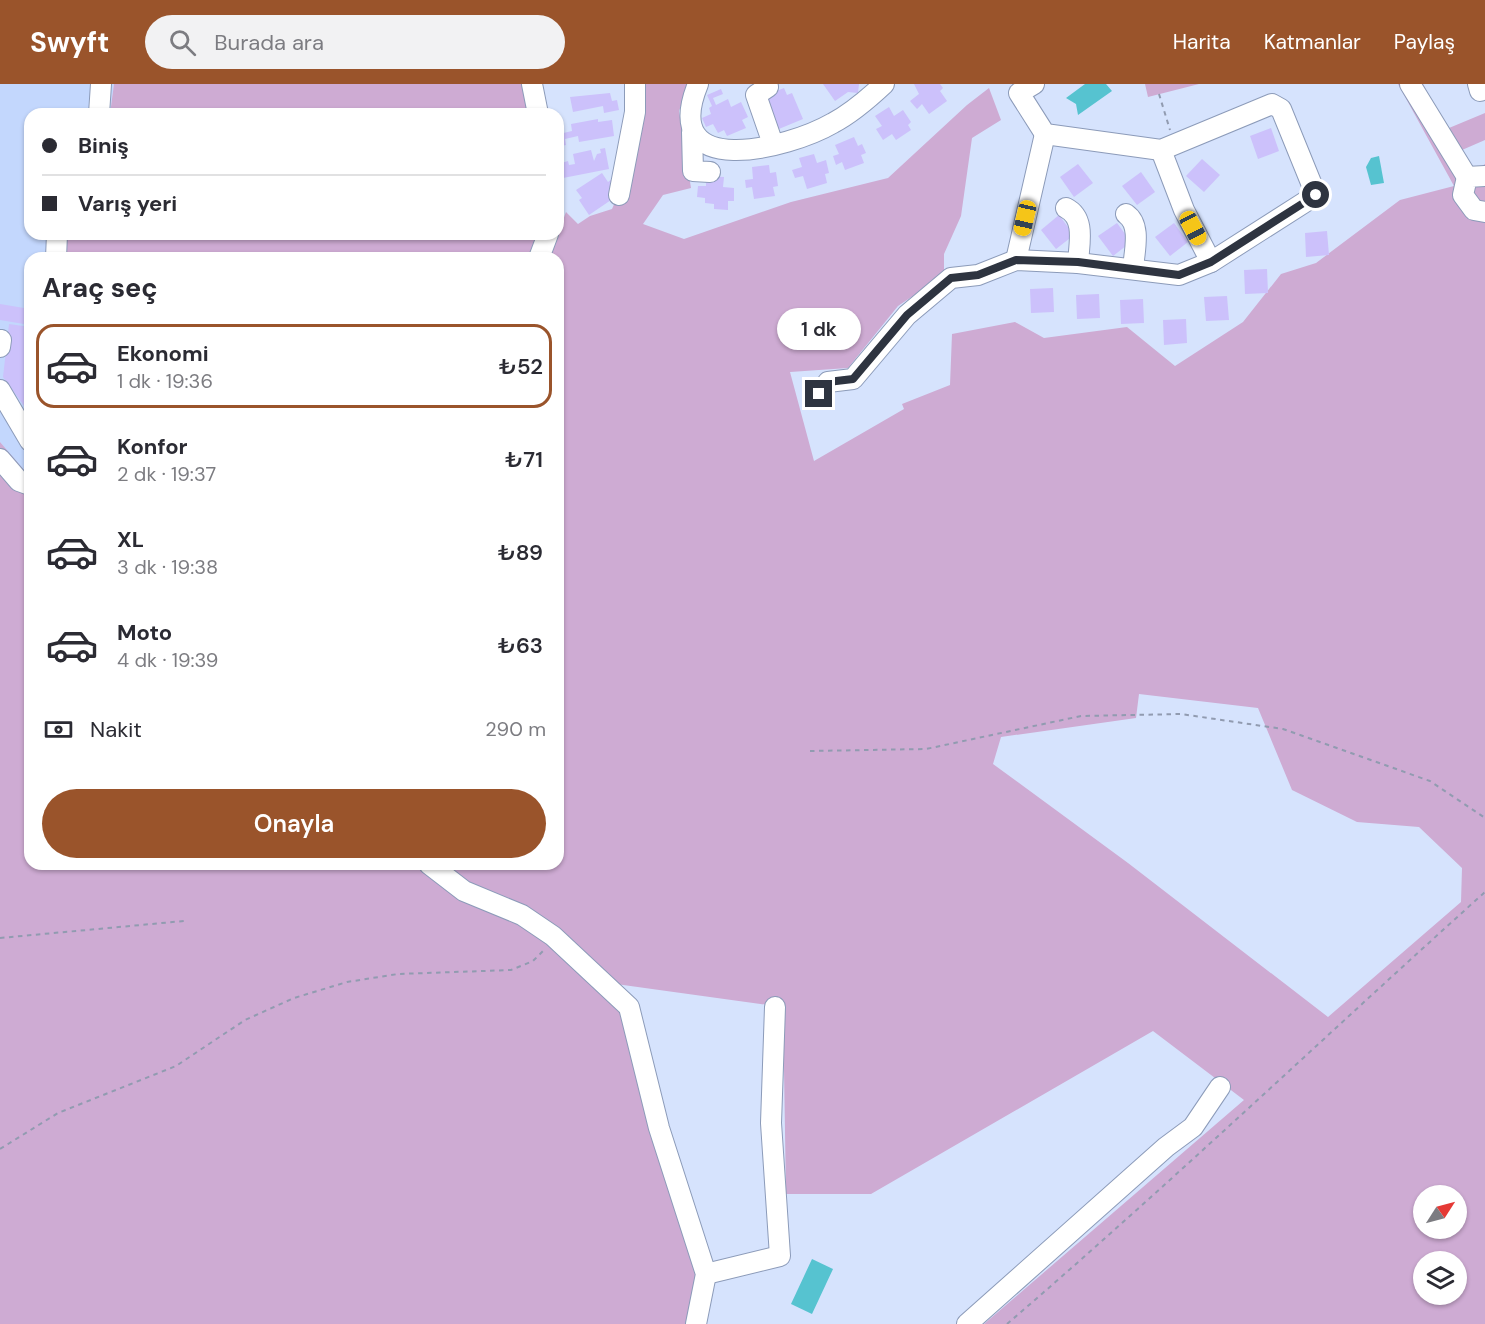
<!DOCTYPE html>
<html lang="tr">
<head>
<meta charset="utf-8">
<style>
  body { margin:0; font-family:"DM Sans",sans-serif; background:#f2f2f3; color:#2b2b33; height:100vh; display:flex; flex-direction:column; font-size:22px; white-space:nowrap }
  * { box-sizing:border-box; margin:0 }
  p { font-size:20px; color:#7c7c81 }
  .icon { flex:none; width:33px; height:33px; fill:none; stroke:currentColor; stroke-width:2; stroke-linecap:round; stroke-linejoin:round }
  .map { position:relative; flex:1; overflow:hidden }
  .panel { position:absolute; left:24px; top:168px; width:540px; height:618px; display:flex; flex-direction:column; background:#fff; border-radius:18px; box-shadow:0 2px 4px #0004 }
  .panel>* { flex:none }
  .banner { position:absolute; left:24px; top:24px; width:540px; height:132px; border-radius:18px; box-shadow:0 2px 4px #0004; display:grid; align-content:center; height:132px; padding:0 18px; background:#fff }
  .needle { width:39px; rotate:54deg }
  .controls { position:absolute; left:1413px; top:1101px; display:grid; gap:12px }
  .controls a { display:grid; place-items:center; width:54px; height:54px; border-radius:50%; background:#fff; box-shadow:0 2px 4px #0004; font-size:30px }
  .end { position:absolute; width:27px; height:27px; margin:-14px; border:8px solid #2e3440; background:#fff; box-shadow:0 0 0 3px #fff }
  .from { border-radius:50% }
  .bubble { position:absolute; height:42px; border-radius:21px; background:#fff; box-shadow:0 2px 4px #0004; font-size:20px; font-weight:600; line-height:42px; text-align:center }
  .car { position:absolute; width:18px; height:36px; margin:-18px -9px; border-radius:8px; box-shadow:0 0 4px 2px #0007; background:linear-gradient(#f5c518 24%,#345 0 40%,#f5c518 0 76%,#345 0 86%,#f5c518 0) }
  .banner b { display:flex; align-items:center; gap:21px; height:57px; font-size:22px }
  .banner b+b { border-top:2px solid #e1e1e2 }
  .banner i { width:15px; height:15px; background:#2b2b33 }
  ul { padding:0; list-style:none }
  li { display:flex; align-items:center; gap:18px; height:84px; margin:0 12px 9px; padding:0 6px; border:3px solid transparent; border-radius:18px }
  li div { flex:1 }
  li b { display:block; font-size:22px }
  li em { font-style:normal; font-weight:600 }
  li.on { border-color:#9a542b }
  li>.icon { width:54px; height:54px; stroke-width:1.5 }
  h2 { padding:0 18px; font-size:27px; line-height:72px }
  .pay { display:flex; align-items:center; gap:15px; height:66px; padding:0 18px; font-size:22px }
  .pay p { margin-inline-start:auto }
  .primary-button { display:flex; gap:12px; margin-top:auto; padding:12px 18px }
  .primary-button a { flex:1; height:69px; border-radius:36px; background:#9a542b; color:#fff; font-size:24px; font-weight:600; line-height:69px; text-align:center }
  header { display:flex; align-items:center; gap:36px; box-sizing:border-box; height:84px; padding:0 30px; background:#9a542b; color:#fff }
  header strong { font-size:28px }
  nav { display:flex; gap:33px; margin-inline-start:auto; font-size:21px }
  .search { width:420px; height:54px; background:#f2f2f3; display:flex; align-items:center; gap:15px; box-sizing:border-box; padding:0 21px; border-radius:33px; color:#7c7c81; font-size:22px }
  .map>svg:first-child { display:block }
</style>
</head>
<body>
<header>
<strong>Swyft</strong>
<div class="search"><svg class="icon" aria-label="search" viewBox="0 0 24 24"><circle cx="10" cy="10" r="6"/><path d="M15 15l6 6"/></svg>Burada ara</div>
<nav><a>Harita</a><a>Katmanlar</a><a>Paylaş</a></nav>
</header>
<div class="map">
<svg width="1485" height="1240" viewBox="0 0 1485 1240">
  <rect width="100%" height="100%" fill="#d6e3fd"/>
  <!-- built -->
  <polygon fill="#c3d7fd" points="0,0 114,0 110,30 30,30 30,150 65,150 67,174 30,174 29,393 0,358"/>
  <!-- green -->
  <g fill="#ceabd3" fill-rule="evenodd">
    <polygon points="114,0 527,0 533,30 110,30"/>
    <path d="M639,0H689L679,27L691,104L663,111L643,140L684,155L791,118L888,94L967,21L989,4L1001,36L972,54L961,132L944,170V191L898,222L848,284L790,288L814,377L904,325L902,320L950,301L952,250L1015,238L1044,254L1127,243L1175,282L1243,238L1281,190L1316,179L1400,116L1454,102L1398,0H1423L1440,34L1460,63L1449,44L1485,29V56L1462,66L1475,87L1485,80V1240H984L1244,1016L1153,947L871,1110H786L783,923L616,900L703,1160L697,1240H0V358L30,393V780H558V174H67L65,150H558L566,128L578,140L590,132L612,125L635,73ZM1139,610L1258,624L1292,706L1357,738L1419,743L1462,784L1461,818L1328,933L1128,779L993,680L1001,653L1136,634ZM1424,1112H1456V1144H1424ZM1424,1178H1456V1210H1424Z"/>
    <polygon points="1145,0 1199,0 1148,13"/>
  </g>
  <!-- water -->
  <g fill="#56c3d0">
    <polygon points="1085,0 1106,0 1112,7 1078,31 1076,20 1066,14"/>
    <polygon points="1379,72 1384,99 1371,101 1366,83 1371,74"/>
    <polygon points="812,1175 833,1185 812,1230 791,1220"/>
  </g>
  <!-- building -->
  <g fill="#ccc1fb">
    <polygon points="823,0 859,0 858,9 848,8 835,17"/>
    <polygon points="914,0 940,0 943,4 940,7 947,17 929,30 922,20 917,25 910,17 919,10"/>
    <polygon points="784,4 787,11 792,9 803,35 774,47 765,25 770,20 767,11"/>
    <polygon points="721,5 723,10 713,14 716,21 728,15 731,23 741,18 748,33 742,36 746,44 727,52 724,46 718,49 713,40 706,43 702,34 711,30 709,24 712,22 707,11"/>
    <polygon points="610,9 612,17 617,16 619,26 604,29 603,22 573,28 570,13"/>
    <polygon points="889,23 894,32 903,26 911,38 908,41 911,46 896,56 892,50 883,56 876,45 882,42 875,32"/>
    <polygon points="598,35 598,38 612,36 614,52 579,58 578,52 565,55 566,61 561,62 559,50 572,47 571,40"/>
    <polygon points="1271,44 1279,67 1258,75 1250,52"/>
    <polygon points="854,53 858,62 862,60 866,69 861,71 864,79 845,86 842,78 836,81 833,72 839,70 835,61"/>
    <polygon points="605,64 609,85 558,95 558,80 568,77 569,81 575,80 573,70 591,66 594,77 597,70 601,69 600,65"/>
    <polygon points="814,70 817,79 826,76 829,89 825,90 827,99 807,105 803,92 795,94 792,86 802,83 799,74"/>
    <polygon points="1202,75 1220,91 1204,108 1186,92"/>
    <polygon points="1078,80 1093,99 1074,113 1060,93"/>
    <polygon points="769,81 770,89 776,88 778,102 773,103 775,112 754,115 752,103 746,104 745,96 753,95 752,83"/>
    <polygon points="1141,88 1155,108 1137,121 1122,102"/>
    <polygon points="602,89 608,98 612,95 618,106 608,112 611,116 589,131 579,116 582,114 576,106"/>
    <polygon points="706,92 724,93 723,103 734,104 734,117 728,117 728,126 714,125 714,120 705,119 705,114 697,113 698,102 706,102"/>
    <polygon points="1059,131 1074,151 1056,165 1041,146"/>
    <polygon points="1117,139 1131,158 1113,172 1098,152"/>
    <polygon points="1174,139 1188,158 1170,172 1155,153"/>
    <polygon points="1327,147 1329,171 1306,173 1305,149"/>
    <polygon points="1267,185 1268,209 1245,210 1244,186"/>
    <polygon points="1053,204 1054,228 1031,229 1030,205"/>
    <polygon points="1099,210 1100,234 1077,235 1076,211"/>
    <polygon points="1227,212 1229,236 1206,237 1204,213"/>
    <polygon points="1143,215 1144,239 1121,240 1120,216"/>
    <polygon points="0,220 30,225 30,241 0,236"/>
    <polygon points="1186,235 1187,259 1164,261 1163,236"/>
    <polygon points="9,240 30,243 25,288 30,296 30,330 3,293"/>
  </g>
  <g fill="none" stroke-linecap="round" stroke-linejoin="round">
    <defs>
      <g id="minor">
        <polyline points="532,0 538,30"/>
        <path d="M698,0C658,98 788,65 833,39C852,29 868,15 884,0"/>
        <polyline points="1410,0 1467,93"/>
        <polyline points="1478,0 1480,7 1485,4"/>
        <polyline points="768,3 756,11 773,60"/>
        <polyline points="99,30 101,0"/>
        <polyline points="692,48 693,87 710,88"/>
        <polyline points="1161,66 1184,126 1211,178"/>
        <polyline points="1485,92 1467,93 1463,111 1474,126 1485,128"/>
        <polyline points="619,111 635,28 635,0"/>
        <path d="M1066,124C1086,134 1079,160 1078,179"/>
        <path d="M1126,130C1142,141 1134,168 1133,185"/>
        <polyline points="56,174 57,150"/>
        <polyline points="539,174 548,150"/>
        <polyline points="1016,176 1045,50"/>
        <polyline points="0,263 1,256"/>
        <polyline points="0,306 30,357"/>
        <polyline points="819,310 828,298 853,295 907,231 951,194 978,191 1016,176 1078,179 1179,191 1211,178 1316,111 1281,25 1272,20 1161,66 1045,50 1019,9 1034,0"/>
        <polyline points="0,375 19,397 30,401"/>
        <polyline points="429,780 464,807 522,831 553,852 629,923 659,1044 706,1190 696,1240"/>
        <polyline points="706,1190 780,1172 771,1039 775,923"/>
        <polyline points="967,1240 1166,1063 1193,1043 1220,1003"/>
      </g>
    </defs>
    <!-- minor casing -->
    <use href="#minor" stroke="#8c9bb9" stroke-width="22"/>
    <!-- path -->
    <g stroke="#919bb0" stroke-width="2" stroke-dasharray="4.5 4.5" stroke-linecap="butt">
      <polyline points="1159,10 1170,46"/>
      <polyline points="810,667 926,665 1081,632 1181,630 1283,645 1430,697 1485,734"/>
      <polyline points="0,854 184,837"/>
      <polyline points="0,1065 58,1029 176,982 245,936 294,914 347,898 398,890 511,886 533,877 545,865"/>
      <path d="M1007,1240C1170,1100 1325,952 1485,808"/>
    </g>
    <!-- minor -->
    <use href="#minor" stroke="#fff" stroke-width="20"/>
  </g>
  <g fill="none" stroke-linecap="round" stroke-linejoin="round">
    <!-- route -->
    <polyline stroke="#2e3440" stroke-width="8" points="819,310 828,298 853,295 907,231 951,194 978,191 1016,176 1078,178 1179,191 1211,178 1316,111"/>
  </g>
</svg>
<div class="controls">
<a><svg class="needle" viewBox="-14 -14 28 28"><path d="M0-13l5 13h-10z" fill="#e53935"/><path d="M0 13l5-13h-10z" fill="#7c7c81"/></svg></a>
<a><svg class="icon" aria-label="layers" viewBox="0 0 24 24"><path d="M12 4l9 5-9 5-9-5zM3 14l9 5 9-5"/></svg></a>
</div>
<i class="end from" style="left:1316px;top:111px"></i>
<i class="end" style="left:819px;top:310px"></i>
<div class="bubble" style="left:777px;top:224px;width:84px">1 dk</div>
<i class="car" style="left:1025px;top:134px;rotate:193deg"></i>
<i class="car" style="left:1193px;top:144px;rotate:152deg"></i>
<div class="banner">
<b><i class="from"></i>Biniş</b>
<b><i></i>Varış yeri</b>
</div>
<section class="panel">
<h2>Araç seç</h2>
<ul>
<li class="on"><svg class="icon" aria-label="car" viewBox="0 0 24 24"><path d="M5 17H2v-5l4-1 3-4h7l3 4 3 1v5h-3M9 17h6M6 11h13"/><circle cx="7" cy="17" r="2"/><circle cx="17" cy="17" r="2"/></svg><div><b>Ekonomi</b><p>1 dk · 19:36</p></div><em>₺52</em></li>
<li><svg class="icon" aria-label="car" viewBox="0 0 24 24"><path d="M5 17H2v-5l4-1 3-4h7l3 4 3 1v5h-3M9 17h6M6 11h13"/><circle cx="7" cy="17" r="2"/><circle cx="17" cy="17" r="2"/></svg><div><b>Konfor</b><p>2 dk · 19:37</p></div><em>₺71</em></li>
<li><svg class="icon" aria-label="car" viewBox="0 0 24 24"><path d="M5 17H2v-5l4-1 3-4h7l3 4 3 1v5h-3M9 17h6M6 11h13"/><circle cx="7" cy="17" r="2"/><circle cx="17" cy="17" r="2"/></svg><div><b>XL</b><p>3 dk · 19:38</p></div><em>₺89</em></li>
<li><svg class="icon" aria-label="car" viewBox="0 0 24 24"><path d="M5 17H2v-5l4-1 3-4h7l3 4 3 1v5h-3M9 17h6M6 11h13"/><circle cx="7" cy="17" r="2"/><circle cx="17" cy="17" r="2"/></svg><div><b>Moto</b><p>4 dk · 19:39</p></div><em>₺63</em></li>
</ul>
<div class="pay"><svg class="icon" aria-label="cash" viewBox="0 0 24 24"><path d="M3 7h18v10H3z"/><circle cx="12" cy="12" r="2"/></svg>Nakit<p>290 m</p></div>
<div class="primary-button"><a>Onayla</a></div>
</section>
</div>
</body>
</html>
